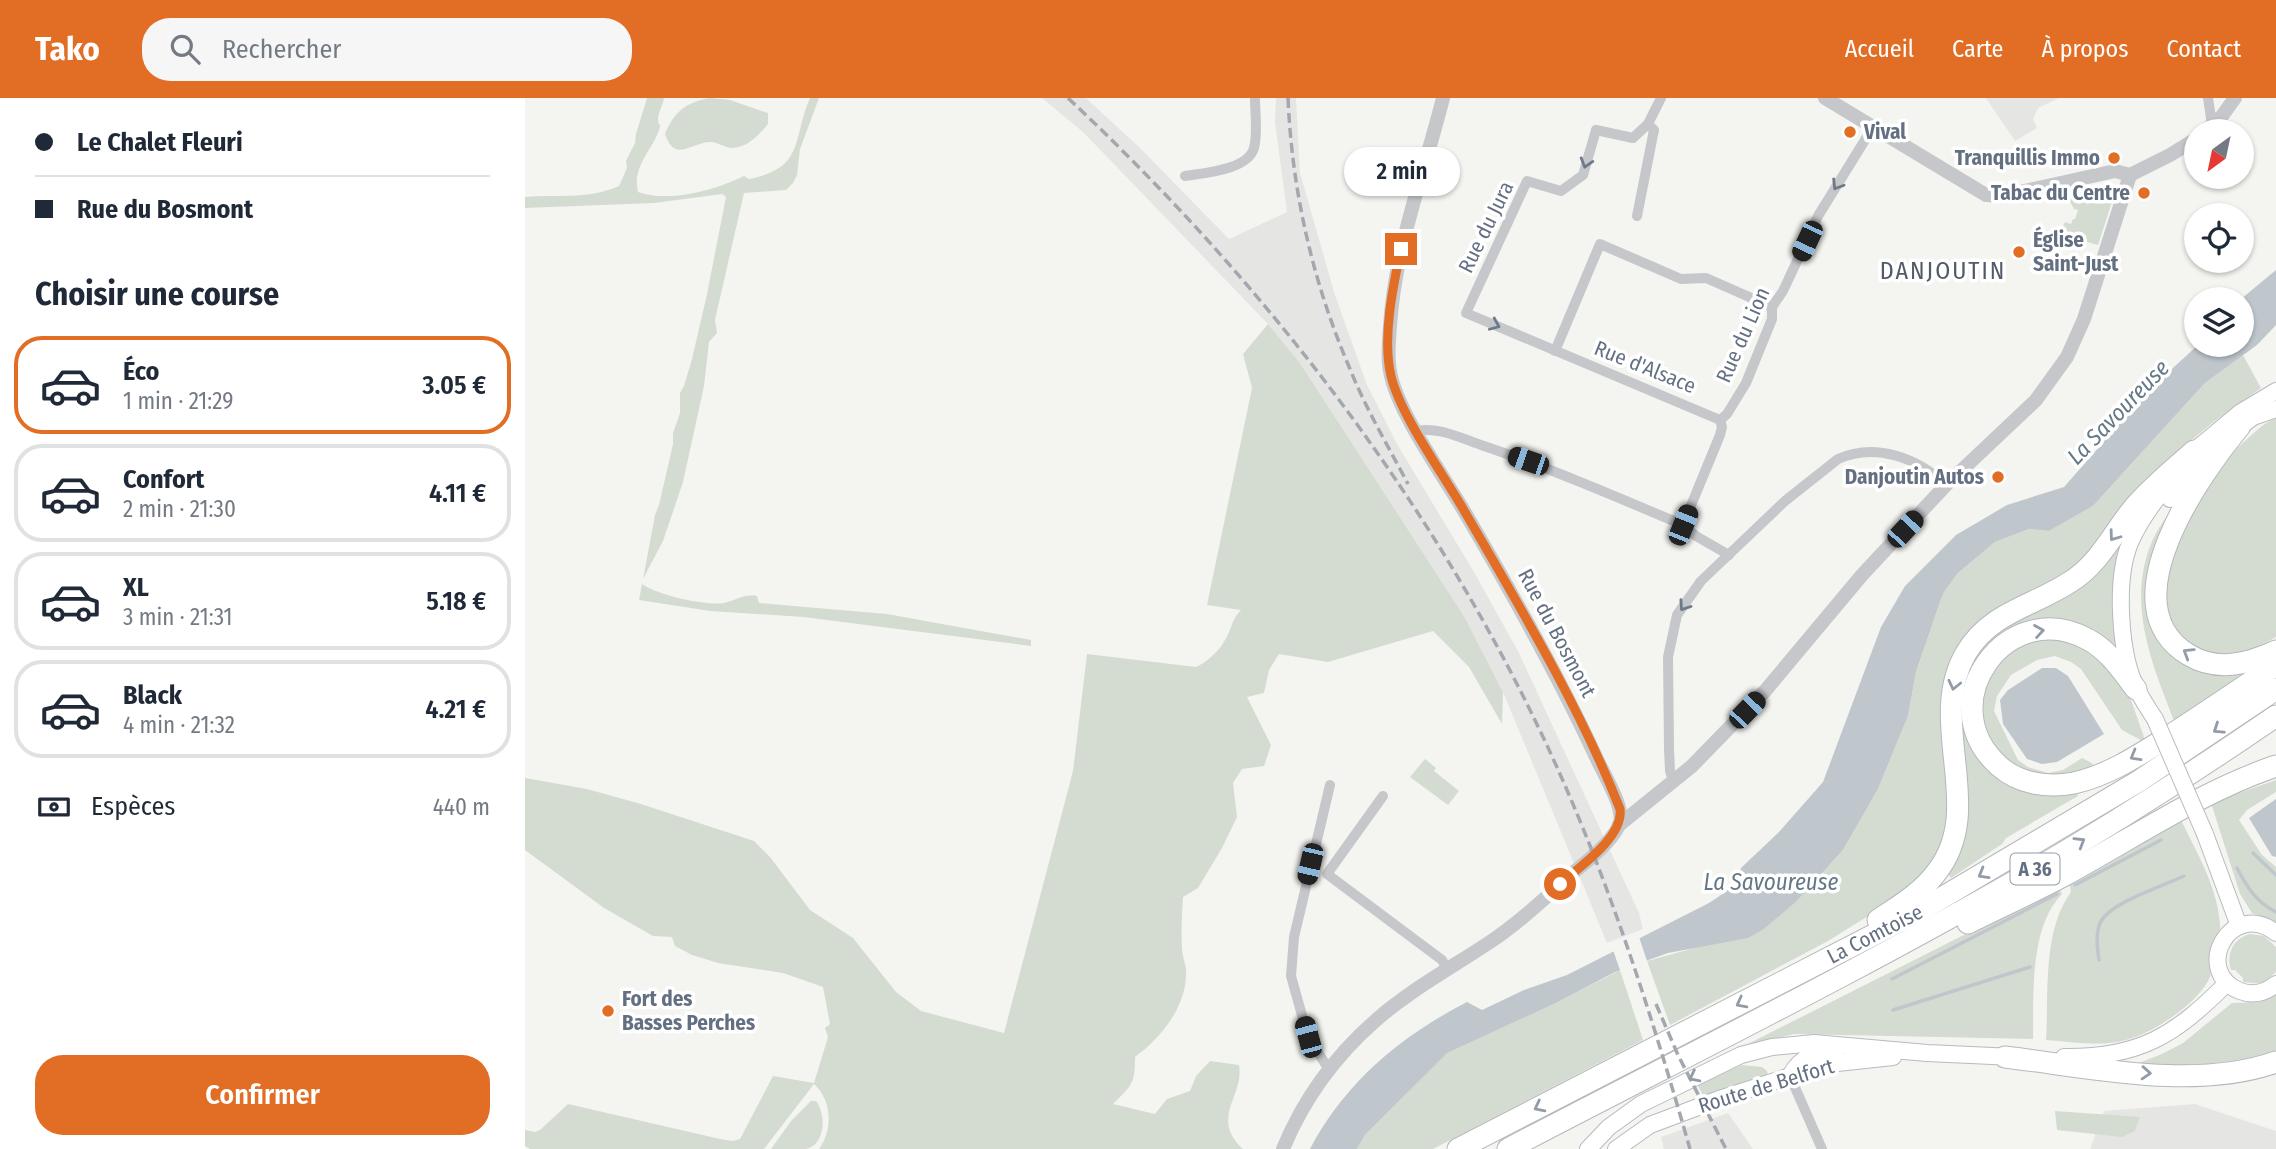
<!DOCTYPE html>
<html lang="fr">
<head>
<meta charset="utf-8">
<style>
  body { margin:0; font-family:"Fira Sans Condensed",sans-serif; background:#f6f6f7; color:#1f2937; height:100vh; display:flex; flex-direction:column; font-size:26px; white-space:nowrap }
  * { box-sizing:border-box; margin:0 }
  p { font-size:23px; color:#747a83 }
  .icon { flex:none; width:38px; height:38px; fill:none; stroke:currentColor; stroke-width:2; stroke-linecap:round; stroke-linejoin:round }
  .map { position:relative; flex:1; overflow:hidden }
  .drawer { display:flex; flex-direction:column; background:#fff; width:525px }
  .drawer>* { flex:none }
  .banner { display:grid; align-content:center; height:154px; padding:0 35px; background:#fff }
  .needle { width:46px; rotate:213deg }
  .buttons { position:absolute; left:1659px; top:21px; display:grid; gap:14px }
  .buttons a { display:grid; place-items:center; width:70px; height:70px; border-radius:50%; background:#fff; box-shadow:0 2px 5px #0004; font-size:35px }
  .end { position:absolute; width:32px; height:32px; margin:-16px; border:9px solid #e26d24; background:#fff; box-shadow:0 0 0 4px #fff }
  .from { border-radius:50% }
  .bubble { position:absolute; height:49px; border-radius:24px; background:#fff; box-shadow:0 2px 5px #0004; font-size:23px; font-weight:600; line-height:49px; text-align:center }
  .car { position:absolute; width:21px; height:42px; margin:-21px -10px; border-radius:9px; box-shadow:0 0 5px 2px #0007; background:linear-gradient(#222 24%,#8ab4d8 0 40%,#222 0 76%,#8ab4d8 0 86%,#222 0) }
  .banner b { display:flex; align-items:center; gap:24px; height:66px; font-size:26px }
  .banner b+b { border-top:2px solid #e0e1e3 }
  .banner i { width:18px; height:18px; background:#1f2937 }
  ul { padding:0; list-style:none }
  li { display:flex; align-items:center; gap:21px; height:98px; margin:0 14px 10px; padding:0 21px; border:4px solid #e0e1e3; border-radius:28px }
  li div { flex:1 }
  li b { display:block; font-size:26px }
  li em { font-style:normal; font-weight:600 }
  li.active { border-color:#e26d24 }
  li>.icon { width:63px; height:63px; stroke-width:1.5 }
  h2 { padding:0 35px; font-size:32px; line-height:84px }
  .pay { display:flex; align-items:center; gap:18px; height:77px; padding:0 35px; font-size:26px }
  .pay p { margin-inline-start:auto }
  .primary-button { display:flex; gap:14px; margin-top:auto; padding:14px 35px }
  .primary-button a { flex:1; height:80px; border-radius:28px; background:#e26d24; color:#fff; font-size:28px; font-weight:600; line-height:80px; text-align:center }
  header { display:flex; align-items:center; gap:42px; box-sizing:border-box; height:98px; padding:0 35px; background:#e26d24; color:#fff }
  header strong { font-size:33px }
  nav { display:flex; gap:38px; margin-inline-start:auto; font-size:24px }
  .search { width:490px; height:63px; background:#f6f6f7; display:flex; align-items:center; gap:18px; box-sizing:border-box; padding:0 24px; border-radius:28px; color:#747a83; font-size:26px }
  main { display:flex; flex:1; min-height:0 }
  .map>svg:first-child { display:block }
</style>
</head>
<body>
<header>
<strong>Tako</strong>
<div class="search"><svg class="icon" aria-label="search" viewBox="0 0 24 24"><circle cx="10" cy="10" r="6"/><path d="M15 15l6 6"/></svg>Rechercher</div>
<nav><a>Accueil</a><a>Carte</a><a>À propos</a><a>Contact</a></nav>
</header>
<main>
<section class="drawer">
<div class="banner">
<b><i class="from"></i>Le Chalet Fleuri</b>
<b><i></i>Rue du Bosmont</b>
</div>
<h2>Choisir une course</h2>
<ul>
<li class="active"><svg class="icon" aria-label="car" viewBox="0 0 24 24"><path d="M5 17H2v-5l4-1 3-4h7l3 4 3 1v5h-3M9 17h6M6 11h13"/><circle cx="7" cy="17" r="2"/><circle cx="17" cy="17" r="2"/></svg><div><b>Éco</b><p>1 min · 21:29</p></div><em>3.05 €</em></li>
<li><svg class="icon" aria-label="car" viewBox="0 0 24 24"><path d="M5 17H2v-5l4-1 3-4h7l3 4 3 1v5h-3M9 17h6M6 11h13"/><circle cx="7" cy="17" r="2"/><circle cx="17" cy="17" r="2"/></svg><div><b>Confort</b><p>2 min · 21:30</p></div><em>4.11 €</em></li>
<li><svg class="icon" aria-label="car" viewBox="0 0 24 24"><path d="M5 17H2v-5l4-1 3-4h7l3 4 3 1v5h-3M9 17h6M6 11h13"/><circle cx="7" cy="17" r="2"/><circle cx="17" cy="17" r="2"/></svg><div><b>XL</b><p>3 min · 21:31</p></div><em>5.18 €</em></li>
<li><svg class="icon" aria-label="car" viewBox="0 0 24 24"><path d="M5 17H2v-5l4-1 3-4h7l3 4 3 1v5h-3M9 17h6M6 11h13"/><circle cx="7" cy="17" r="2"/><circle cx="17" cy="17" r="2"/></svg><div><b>Black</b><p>4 min · 21:32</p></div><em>4.21 €</em></li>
</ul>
<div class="pay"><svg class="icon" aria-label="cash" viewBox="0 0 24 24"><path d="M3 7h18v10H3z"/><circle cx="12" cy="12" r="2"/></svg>Espèces<p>440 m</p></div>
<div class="primary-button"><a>Confirmer</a></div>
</section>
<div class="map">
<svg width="1751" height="1051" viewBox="0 0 1751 1051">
  <rect width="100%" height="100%" fill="#f4f5f1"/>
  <!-- built -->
  <g fill="#e5e6e4">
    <polygon points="517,0 561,0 615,50 704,141 762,114 750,24 751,0 771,0 775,75 810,197 842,287 872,346 949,474 994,555 1114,815 1118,831 1082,845 978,594 939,518 775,265 743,226 558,34"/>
    <polygon points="1461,0 1534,0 1513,10 1508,21 1512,30 1490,43"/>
    <polygon points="1670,1006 1751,1033 1751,1051 1565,1051 1579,1013"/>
    <polygon points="1203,1015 1228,1051 1139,1051 1136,1039"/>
  </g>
  <!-- green -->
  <g fill="#d4dcd2">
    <path d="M122,0H139C138,7 133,15 133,21C134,31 137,23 134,32C127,53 107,68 113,94C145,105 190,92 219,78L224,81C280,70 267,42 285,0H294L275,51L272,77L268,85L261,92L219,95L190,222L192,235L184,244L179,288L158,384L138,443L118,481L130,417L134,407L148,346V335L155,315V295L159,288L167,261L182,196L201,99L197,96L129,105L0,110V99C34,96 62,102 94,88L102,70L101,63L110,45L111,36Z"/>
    <path d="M185,0L205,2L243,15V26C234,37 222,50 207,50C200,50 193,44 186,44C166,44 150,66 140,36C149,14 161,4 185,0Z"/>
    <polygon points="1586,89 1588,101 1573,147 1534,136 1540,124 1546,126 1548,121 1550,121 1553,112 1549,111 1545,103 1537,96"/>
    <path d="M743,226L775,265L939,518L978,594L977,626L944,569L908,533L803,564L754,556L744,572L739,595L722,599L746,647L739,668L717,671L708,685L712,719L697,750L673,790L658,799C657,816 656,833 657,849C657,857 660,864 661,871C663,907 637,939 610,959C610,986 607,987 588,1006L630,1016L642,1001L665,993L671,978L685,963L714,967C720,997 684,1020 718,1051H294C308,1032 307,1002 289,986L239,1051H5L0,1048V1032L10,1034L15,1032L43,1006L195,1041L207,1043L215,1041L248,978L289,985L303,939L300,930L305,926L298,889L258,875L193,865L167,857L150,848L147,839L128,838L79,810L0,752V680L62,691L116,706L229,743L245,759L285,812L328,840L371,894L396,913L479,935L548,673L562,556L671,569C681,565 695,552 700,542C707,531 706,522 716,512L682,507L727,290L718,256Z"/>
    <polygon points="1718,257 1736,290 1691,322 1664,344 1555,466 1440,543 1422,733 1403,772 1364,805 1303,843 1145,927 1122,863 1239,831 1271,804 1318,752 1353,691 1383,618 1391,574 1415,504 1419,494 1433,475 1470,444 1504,431 1524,433 1568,408 1680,285"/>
    <path d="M1751,320V539C1735,548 1714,558 1695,558C1666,558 1639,524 1638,496C1638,488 1643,477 1645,470C1658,421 1683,376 1721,342C1731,333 1739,325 1751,320Z"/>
    <path d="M1658,395L1637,446L1635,537L1714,574L1721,580L1650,625C1627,566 1600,504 1628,441C1636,425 1648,410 1658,395Z"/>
    <polygon points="1615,413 1604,437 1598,561 1547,528 1467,549 1449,650 1551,693 1553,698 1481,740 1477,746 1426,780 1421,773 1433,595 1457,545"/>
    <path d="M117,486C133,497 180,508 199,505C213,502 217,496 232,498L234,505L362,516L506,542V548L278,519L185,513L114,502Z"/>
    <polygon points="1526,538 1555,545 1574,559 1604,596 1621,645 1597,632 1556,571 1546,564 1530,558 1512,562 1486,577 1472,598 1469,613 1493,662 1503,669 1523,675 1538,672 1557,660 1567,665 1571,672 1530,682 1499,675 1478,662 1458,630 1455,604 1463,579 1488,552 1505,543"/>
    <polygon points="900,661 911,670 909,673 934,693 923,707 885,679"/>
    <polygon points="1751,682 1751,694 1722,712 1714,722 1737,757 1751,769 1751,825 1727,815 1715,796 1686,705"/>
    <path d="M1656,722C1672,755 1693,790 1695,827C1696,833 1691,841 1690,847C1688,857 1688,870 1685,879C1675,904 1627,936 1601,942C1576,949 1547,944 1521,942C1524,896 1517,833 1546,794L1544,784Z"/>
    <path d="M1534,789L1537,796C1504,830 1509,897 1508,941L1269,936L1217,949Z"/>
    <path d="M1725,836L1739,838L1751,849V874L1737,886L1718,884V880L1710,872H1706C1701,855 1708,841 1725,836Z"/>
    <polygon points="1095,872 1118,942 908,1051 832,1051 840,1037 921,955 1031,905"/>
    <polygon points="1751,897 1751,958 1727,966 1601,970 1637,956 1658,945 1707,905 1736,904"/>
    <polygon points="1217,967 1237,969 1242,973 1243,979 1179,999 1172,986"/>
    <path d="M286,1003H291C301,1015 301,1047 281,1051C270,1051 257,1051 246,1051L266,1023Z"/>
    <polygon points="1530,1013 1615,1019 1610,1033 1597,1039 1532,1032"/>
  </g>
  <!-- water -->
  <g fill="#bfc7cd">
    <path d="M1751,172V227L1732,247L1680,285L1568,408L1524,433L1504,431L1470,444L1433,475L1419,494L1415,504L1391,574L1383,618L1353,691L1318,752L1271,804L1239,831L1223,840L1143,855L1090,874L1031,905L922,955L840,1037L832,1051H785C820,984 876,938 942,904L957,912L999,892L1042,877L1184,805L1202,793L1217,769L1254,734L1298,684L1356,529L1380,488L1431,437L1482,407L1539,389L1626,290L1673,247H1717L1716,201Z"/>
    <polygon points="1517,570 1531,570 1543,578 1579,636 1532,664 1517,666 1502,661 1478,626 1475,602 1483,592"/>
    <polygon points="1751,701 1751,759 1747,758 1724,720"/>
  </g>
  <!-- pier -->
  <polygon fill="#f4f5f1" points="1113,836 1123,866 1096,875 1087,849"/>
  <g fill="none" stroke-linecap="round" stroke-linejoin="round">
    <!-- stream -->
    <g stroke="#bfc7cd" stroke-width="3.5">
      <polyline points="1728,755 1751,777"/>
      <path d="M1712,770C1722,789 1731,804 1751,814"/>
      <polyline points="1550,787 1636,742"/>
      <path d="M1574,862C1572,850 1570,834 1576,823C1587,804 1638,788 1659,778"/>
      <polyline points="1367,881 1532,796"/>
      <polyline points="1368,912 1505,869"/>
    </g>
    <defs>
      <g id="secondary">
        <polyline points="1707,335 1728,319 1751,311"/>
        <polyline points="1663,361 1669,353 1716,314 1751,293"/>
        <polyline points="1645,401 1665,375 1690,350"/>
        <path d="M1630,621C1624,612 1618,603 1613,593C1594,558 1590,481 1605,445C1614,423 1632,400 1647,381"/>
        <polyline points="1680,736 1714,828"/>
        <path d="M1751,835C1706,800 1666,873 1715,893C1728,898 1740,895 1751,886"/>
        <path d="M1539,959C1615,960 1650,937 1702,885"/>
        <path d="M1265,978C1276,957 1289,956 1312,953"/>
        <polyline points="1063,1051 1084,1029 1116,1006 1216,957 1247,949 1289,945 1402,955 1489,959"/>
        <polyline points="1091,1051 1125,1027 1197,1000 1303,966 1368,959"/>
      </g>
      <g id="motorway">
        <path d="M1715,328C1675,376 1581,508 1664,557C1692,574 1723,566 1751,553"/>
        <path d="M1611,591C1597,573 1584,553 1564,542C1483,496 1404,605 1474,668C1494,686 1523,690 1549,685C1585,677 1617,655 1649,635C1683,613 1717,590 1751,567"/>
        <path d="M1353,822C1374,808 1396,795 1411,775C1463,710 1400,625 1441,555C1465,514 1509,508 1545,484C1573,467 1587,437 1607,412C1625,390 1648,372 1669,353"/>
        <path d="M1443,825C1475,809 1508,794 1540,777C1610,739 1675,694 1751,668"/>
        <path d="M1480,959C1565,969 1669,993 1751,964"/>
        <path id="s1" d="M933,1051L1393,814L1614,683L1751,591"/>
        <path d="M983,1051C1157,960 1334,873 1504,775C1588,726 1671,673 1751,618"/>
      </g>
    </defs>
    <!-- secondary casing -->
    <use href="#secondary" stroke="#b7babf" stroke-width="18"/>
    <!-- motorway casing -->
    <use href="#motorway" stroke="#b5b7bb" stroke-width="23"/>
    <!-- minor -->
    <g stroke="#c5c7cb" stroke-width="10">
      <polyline points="1683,0 1687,27"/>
      <polyline points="1123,26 1108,40 1071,32 1058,77 1036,93 1002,83 941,215 1195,322"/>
      <path d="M660,78C678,75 723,72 729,50C733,35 730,16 730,0"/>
      <polyline points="1112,118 1129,32 1123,26 1136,0"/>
      <polyline points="1030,253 1075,146 1156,181 1181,180 1247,209"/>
      <polyline points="1195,322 1202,316 1221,285 1247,221 1247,209 1258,193 1293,118 1348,29"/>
      <path d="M892,333C913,328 938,341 959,348C1027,371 1092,399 1158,427L1171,438L1204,457"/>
      <polyline points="1158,427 1195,337 1197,329 1195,322"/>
      <path d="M1148,682L1145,673L1144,650L1143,559L1152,517L1176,483L1260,403L1313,361C1350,344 1393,360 1421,387"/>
      <polyline points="858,698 802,776 917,862 922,871"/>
      <polyline points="803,970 783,939 766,878 769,839 805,687"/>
      <polyline points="1265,978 1297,1051"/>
    </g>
    <!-- tertiary -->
    <g stroke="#c5c7cb" stroke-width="14">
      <polyline points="1300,0 1461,97 1477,98 1590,73 1605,77 1645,57 1671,41"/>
      <polyline points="1680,33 1697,18 1710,0"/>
      <polyline points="1094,727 1167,668 1240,593 1337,477 1421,387 1511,302 1542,259 1559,221 1605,77"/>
      <path d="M758,1051C779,1000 809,959 850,923C885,892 926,870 965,844C995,824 1021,799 1048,775C1062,763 1090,742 1095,724C1099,708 1078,675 1071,659C1032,575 986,493 939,413C918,377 871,312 865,273C862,258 864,243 865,228C870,149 899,76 918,0"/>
    </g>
    <!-- secondary -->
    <use href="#secondary" stroke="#fff" stroke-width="16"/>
    <!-- motorway -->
    <use href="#motorway" stroke="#fff" stroke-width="21"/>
    <!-- rail -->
    <g stroke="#a3a7ae" stroke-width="3.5" stroke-dasharray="10 5" stroke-linecap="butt">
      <path d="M543,0C738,183 905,399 1019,641C1081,773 1125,911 1165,1051"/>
      <path d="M763,0C767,94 788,185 825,271C841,311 863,348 883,386"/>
      <polyline points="1131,906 1153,957 1201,1051"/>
    </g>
    <defs>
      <polyline id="secondary-bridge" points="1630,621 1680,736"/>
    </defs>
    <!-- secondary-bridge casing -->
    <use href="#secondary-bridge" stroke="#b7babf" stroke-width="18" stroke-linecap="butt"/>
    <!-- secondary-bridge -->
    <use href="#secondary-bridge" stroke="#fff" stroke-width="16"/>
  </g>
  <!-- one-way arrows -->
  <defs><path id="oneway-chevron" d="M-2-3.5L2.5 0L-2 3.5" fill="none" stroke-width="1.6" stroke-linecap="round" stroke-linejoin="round" transform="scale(1.75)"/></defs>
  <g stroke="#6e7989">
    <use href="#oneway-chevron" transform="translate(1061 65) rotate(107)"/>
    <use href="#oneway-chevron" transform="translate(1312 87) rotate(122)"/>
    <use href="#oneway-chevron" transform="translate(970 227) rotate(23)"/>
    <use href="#oneway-chevron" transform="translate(1159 508) rotate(124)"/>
  </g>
  <g stroke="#929ba8">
    <use href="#oneway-chevron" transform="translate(1589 438) rotate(126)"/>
    <use href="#oneway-chevron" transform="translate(1514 533) rotate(-9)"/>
    <use href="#oneway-chevron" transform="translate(1663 555) rotate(-148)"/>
    <use href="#oneway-chevron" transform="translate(1429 587) rotate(103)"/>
    <use href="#oneway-chevron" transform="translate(1693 631) rotate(146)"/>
    <use href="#oneway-chevron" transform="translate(1610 658) rotate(150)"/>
    <use href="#oneway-chevron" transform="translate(1555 744) rotate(-31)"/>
    <use href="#oneway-chevron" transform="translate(1458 776) rotate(150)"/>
    <use href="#oneway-chevron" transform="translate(1216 905) rotate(152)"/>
    <use href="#oneway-chevron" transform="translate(1621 975) rotate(4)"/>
    <use href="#oneway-chevron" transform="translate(1169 979) rotate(153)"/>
    <use href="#oneway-chevron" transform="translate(1014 1009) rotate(153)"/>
  </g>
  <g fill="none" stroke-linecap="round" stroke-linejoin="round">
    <!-- route -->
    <path stroke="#e26d24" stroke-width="9" d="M876,151C868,188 857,240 866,278C875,316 916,373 937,409C992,504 1055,609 1095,711C1099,739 1054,769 1035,786"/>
  </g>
  <!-- markers -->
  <g fill="#e26d24" stroke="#fff" stroke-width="2.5">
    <circle cx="1325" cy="34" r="7"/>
    <circle cx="1589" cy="60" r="7"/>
    <circle cx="1619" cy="95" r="7"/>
    <circle cx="1494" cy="154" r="7"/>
    <circle cx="1473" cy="379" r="7"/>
    <circle cx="83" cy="913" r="7"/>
  </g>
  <g text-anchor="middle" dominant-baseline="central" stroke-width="7" stroke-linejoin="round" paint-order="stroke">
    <!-- shield labels -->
    <rect fill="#fff" stroke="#929ba8" stroke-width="2" x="1485.5" y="755.5" width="49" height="31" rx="5"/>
    <g font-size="19" font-weight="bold" fill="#647082">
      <text x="1510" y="771">A 36</text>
    </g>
    <!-- poi labels -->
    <g font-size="21" font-weight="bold" fill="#647082" stroke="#fff" text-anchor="start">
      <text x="1339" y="34">Vival</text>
      <text x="1575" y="60" text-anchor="end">Tranquillis Immo</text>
      <text x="1605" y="95" text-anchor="end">Tabac du Centre</text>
      <text x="1508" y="142">Église<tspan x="1508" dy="24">Saint-Just</tspan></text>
      <text x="1459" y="379" text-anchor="end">Danjoutin Autos</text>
      <text x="97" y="901">Fort des<tspan x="97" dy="24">Basses Perches</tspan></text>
    </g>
    <!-- street labels -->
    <g font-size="21" fill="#647082" stroke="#fff">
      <text transform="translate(961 129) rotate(-64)">Rue du Jura</text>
      <text transform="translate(1218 237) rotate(-66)">Rue du Lion</text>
      <text transform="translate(1120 269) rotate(22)">Rue d'Alsace</text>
      <text transform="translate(1032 535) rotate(62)">Rue du Bosmont</text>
      <text stroke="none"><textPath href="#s1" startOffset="469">La Comtoise</textPath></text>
      <text transform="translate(1241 988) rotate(-17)">Route de Belfort</text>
    </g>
    <!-- water labels -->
    <g font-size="23" font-style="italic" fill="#647886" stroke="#fff">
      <text transform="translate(1593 314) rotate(-46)">La Savoureuse</text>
      <text x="1246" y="784">La Savoureuse</text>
    </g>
    <!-- quarter labels -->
    <g font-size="24" letter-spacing="2" fill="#515a67" stroke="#fff">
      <text x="1418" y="173">DANJOUTIN</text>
    </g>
  </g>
</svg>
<div class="buttons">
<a><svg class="needle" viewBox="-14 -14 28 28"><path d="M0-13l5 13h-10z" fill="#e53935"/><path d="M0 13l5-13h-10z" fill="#747a83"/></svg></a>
<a><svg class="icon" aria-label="locate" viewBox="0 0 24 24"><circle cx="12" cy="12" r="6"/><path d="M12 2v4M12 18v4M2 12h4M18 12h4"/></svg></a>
<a><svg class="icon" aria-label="layers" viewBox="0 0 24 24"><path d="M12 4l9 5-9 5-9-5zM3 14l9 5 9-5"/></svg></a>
</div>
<i class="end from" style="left:1035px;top:786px"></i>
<i class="end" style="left:876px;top:151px"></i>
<div class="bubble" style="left:819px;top:49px;width:116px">2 min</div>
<i class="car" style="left:1282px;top:143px;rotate:205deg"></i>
<i class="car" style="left:1003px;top:363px;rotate:289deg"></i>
<i class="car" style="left:1158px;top:427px;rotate:22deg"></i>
<i class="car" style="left:1380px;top:431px;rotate:43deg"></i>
<i class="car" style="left:1222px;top:612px;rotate:44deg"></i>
<i class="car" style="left:785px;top:766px;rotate:193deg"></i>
<i class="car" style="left:783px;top:939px;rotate:345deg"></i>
</div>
</main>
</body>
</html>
